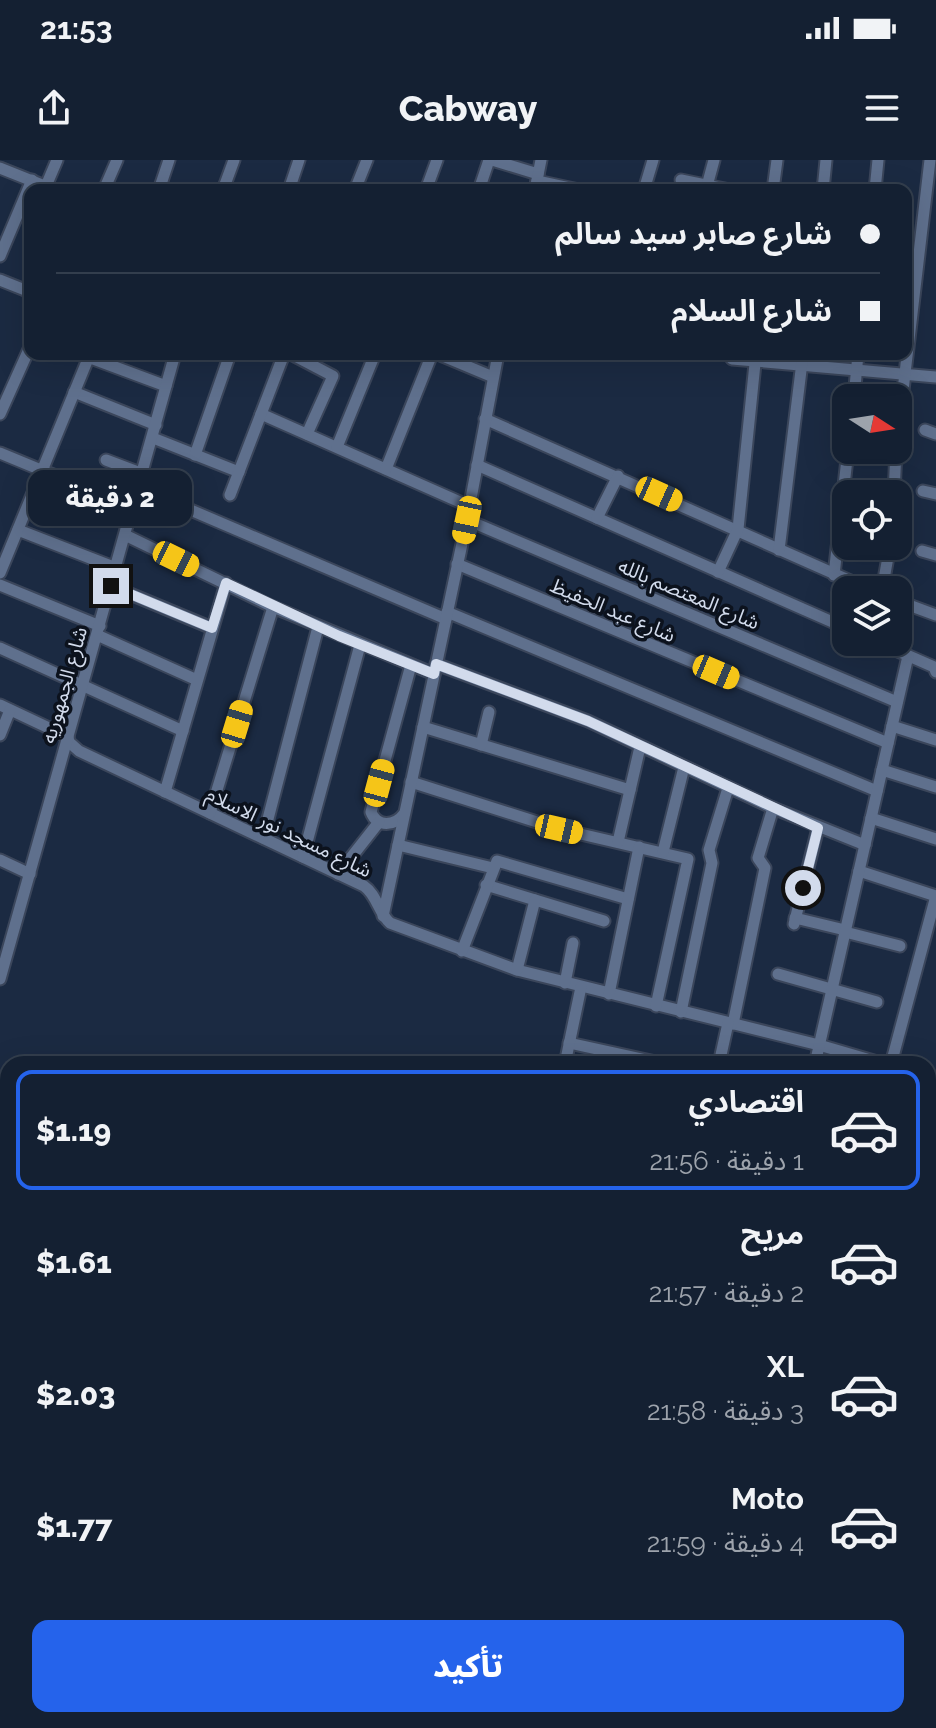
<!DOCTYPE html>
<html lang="ar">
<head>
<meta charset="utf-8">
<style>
  body { margin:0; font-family:Raleway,"Noto Sans Arabic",sans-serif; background:#1d283a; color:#f1f3f6; direction:rtl; height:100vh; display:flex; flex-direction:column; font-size:30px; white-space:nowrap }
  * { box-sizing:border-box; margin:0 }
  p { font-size:26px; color:#9da3ac }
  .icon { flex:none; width:44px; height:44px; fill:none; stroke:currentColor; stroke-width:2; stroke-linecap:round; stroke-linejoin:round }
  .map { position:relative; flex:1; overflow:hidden; direction:ltr }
  .sheet { position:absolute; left:0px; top:896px; width:936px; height:672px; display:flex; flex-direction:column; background:#142032; border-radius:24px 24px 0 0; box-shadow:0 8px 32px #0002,0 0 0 2px #333e4d; direction:rtl }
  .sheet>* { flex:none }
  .guide { position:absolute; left:24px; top:24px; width:888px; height:176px; border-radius:16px; box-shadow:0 8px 32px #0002,0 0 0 2px #333e4d; direction:rtl; display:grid; align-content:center; height:176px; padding:0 32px; background:#142032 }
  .needle { width:52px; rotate:102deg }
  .controls { position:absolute; left:832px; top:224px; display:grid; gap:16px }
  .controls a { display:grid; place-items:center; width:80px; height:80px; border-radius:16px; background:#142032; box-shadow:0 8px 32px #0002,0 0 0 2px #333e4d; font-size:40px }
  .end { position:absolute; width:36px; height:36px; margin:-18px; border:10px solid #d2dbec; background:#111; box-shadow:0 0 0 4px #111 }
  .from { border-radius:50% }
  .bubble { position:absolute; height:56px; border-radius:16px; background:#142032; box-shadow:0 8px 32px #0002,0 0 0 2px #333e4d; font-size:26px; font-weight:800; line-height:56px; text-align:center; direction:rtl }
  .car { position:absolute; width:24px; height:48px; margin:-24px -12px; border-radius:10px; box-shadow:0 0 6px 2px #0007; background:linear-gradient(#f5c518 24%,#345 0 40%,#f5c518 0 76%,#345 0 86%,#f5c518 0) }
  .guide b { display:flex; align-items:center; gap:28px; height:76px; font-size:30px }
  .guide b+b { border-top:2px solid #333e4d }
  .guide i { width:20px; height:20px; background:#f1f3f6 }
  ul { padding:14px 0 0; list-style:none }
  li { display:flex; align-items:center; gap:24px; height:120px; margin:0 16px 12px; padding:0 16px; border:4px solid transparent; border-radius:16px }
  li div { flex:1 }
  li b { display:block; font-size:30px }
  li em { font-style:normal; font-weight:800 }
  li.on { border-color:#2563eb }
  li>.icon { width:72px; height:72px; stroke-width:1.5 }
  .action { display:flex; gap:16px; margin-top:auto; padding:16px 32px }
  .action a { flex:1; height:92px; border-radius:16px; background:#2563eb; color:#fff; font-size:32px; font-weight:800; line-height:92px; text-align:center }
  .status { display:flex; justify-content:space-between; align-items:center; height:56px; padding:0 40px; background:#142032; direction:ltr }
  .status svg { height:22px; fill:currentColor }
  header { display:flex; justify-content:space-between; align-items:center; height:104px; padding:0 32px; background:#142032; font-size:36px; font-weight:800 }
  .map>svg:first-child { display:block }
</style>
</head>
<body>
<div class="status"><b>21:53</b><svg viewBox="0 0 49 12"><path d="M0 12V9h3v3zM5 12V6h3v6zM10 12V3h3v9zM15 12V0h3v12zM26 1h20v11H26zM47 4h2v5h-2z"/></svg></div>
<header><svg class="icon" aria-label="menu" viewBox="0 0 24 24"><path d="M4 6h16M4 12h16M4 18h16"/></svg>Cabway<svg class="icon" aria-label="share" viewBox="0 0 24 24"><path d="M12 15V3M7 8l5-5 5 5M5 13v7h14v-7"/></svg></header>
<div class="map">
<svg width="936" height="1568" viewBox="0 0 936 1568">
  <rect width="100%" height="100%" fill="#1b2a42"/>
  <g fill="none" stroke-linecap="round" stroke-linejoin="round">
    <defs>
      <g id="street">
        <polyline points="492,0 538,14"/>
        <polyline points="0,8 55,30"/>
        <polyline points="681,20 730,30"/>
        <polyline points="537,21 579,30"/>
        <polyline points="46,26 57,0"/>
        <polyline points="707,26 714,0"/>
        <polyline points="104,30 117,0"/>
        <polyline points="159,30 169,0"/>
        <polyline points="223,30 234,0"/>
        <polyline points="289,30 299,0"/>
        <polyline points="355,30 367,0"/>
        <polyline points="426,30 437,0"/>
        <polyline points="479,30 489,0"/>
        <polyline points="535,30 541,0"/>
        <polyline points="644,30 653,0"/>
        <polyline points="773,30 777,0"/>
        <polyline points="823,30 826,0"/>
        <polyline points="875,30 878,0"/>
        <polyline points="0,96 32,20"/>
        <polyline points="0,120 30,132"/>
        <polyline points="291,194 333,216 307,274"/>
        <polyline points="438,194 493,217"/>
        <polyline points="88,197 166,226"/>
        <polyline points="732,199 936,217"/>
        <polyline points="74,232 156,265"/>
        <polyline points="854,238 858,194"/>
        <polyline points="0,254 30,187"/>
        <polyline points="261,254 469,346"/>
        <polyline points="485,259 871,430"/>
        <polyline points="925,270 936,274"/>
        <polyline points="898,273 930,0"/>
        <polyline points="153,278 239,312"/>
        <polyline points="337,287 375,194"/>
        <polyline points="0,293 133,348"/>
        <polyline points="195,295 230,194"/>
        <polyline points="106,300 143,314"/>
        <polyline points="477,305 846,468"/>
        <polyline points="386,309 432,194"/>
        <polyline points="139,328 446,459"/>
        <polyline points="923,331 936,334"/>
        <polyline points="894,334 896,290"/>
        <polyline points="230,335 284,194"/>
        <polyline points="597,358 618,316"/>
        <polyline points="467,360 897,542"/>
        <polyline points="18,370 116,408"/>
        <polyline points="125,375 273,447 434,514"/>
        <polyline points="779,390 803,194"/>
        <polyline points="922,391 936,395"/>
        <polyline points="457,404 888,583"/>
        <polyline points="718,412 738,369 756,194"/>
        <polyline points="0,413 90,194"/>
        <polyline points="834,415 848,290"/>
        <polyline points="0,425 100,466"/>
        <polyline points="111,426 212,468"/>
        <polyline points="882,430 890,386"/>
        <polyline points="898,441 936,455"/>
        <polyline points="447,452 877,631"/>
        <polyline points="97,475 197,520"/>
        <polyline points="877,482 934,507 936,512"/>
        <polyline points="0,488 183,571"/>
        <polyline points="436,504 588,561 773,648 865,685"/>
        <path d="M0,545L68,577L69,582L79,591L364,726C377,735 378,752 390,763L517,810L819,885L884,904"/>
        <polyline points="892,566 936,580"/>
        <polyline points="423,567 630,630"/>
        <polyline points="0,575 10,550"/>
        <polyline points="481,585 489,552"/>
        <polyline points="882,610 936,627"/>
        <polyline points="411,622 559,669 688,699 656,846"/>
        <polyline points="165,632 226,423"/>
        <polyline points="210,653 273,447"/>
        <path d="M404,654C395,666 377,668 371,652L411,505"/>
        <polyline points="871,658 936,679"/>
        <polyline points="263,678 318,467"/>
        <polyline points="618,682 640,587"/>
        <polyline points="398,685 493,708"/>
        <polyline points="663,692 684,607"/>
        <polyline points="303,697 360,485"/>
        <polyline points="0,700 30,714"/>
        <polyline points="859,711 936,736 891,904"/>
        <polyline points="338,714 379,662"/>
        <polyline points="486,725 604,761"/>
        <polyline points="383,756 467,360 498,194"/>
        <polyline points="795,758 845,770"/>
        <polyline points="794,764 818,668"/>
        <polyline points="845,772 900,786"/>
        <polyline points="462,791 497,701 628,739"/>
        <polyline points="517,810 535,740"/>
        <polyline points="778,814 877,842"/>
        <polyline points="0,819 175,194"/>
        <polyline points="565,823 573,783"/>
        <polyline points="609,834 639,687"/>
        <polyline points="681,852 712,703 709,690 728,628"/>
        <polyline points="733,864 765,708 758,698 773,648"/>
        <polyline points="569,883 665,904"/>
        <polyline points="565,904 581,827"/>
        <polyline points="719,904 728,863"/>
        <polyline points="815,904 908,496"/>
        <polyline points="928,917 936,920"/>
        <polyline points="928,1104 936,1106"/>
        <polyline points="0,1182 8,1170"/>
        <polyline points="0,1270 8,1258"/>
        <polyline points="0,1352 8,1340"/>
        <polyline points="0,1400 8,1389"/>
        <polyline points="0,1487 8,1476"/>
        <polyline points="118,1560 129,1568"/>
        <polyline points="10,1568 15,1560"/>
        <polyline points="79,1568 84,1560"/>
        <polyline points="143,1568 149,1560"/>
        <polyline points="227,1568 246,1560"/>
        <polyline points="368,1568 371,1560"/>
        <polyline points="412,1568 416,1560"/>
      </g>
      <g id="secondary">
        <polyline points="0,1065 8,1068"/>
        <polyline points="0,1103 8,1107"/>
        <polyline points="492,1560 498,1568"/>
        <polyline points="547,1560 556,1568"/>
        <polyline points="610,1560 617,1568"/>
        <polyline points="660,1560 674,1568"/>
      </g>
    </defs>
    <!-- street casing -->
    <use href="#street" stroke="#3b465b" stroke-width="15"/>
    <!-- secondary casing -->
    <use href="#secondary" stroke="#3b465b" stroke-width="20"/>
    <!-- street -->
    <use href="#street" stroke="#5f708d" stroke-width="11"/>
    <!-- secondary -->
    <use href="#secondary" stroke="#5f708d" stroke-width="16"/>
  </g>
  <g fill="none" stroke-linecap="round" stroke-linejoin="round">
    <!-- route -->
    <polyline stroke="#d2dbec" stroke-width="10" points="111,426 212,468 226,423 339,476 434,514 436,504 588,561 818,668 803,728"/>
  </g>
  <g text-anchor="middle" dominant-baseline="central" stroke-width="7" stroke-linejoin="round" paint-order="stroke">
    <!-- street labels -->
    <g font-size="20" fill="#d2dbec" stroke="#0c121d">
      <text transform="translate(689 434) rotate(23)">شارع المعتصم بالله</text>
      <text transform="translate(613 450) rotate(23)">شارع عبد الحفيظ</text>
      <text transform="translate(64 525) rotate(-74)">شارع الجمهوريه</text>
      <text transform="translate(289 672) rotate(26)">شارع مسجد نور الاسلام</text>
    </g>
  </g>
</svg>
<div class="controls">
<a><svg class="needle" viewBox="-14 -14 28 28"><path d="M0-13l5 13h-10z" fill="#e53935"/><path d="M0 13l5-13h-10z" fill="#9da3ac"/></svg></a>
<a><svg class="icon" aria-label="locate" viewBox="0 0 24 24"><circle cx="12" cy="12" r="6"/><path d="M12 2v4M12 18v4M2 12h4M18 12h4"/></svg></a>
<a><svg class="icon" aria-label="layers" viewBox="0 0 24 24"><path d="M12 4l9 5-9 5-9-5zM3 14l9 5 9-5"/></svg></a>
</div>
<i class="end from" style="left:803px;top:728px"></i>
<i class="end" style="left:111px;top:426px"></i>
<div class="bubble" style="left:28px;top:310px;width:164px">2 دقيقة</div>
<i class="car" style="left:659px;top:334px;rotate:114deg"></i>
<i class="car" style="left:467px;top:360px;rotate:192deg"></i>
<i class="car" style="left:176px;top:399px;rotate:116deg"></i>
<i class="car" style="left:716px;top:512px;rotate:113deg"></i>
<i class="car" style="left:237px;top:564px;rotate:17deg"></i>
<i class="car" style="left:379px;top:623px;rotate:15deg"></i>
<i class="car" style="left:559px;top:669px;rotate:103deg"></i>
<div class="guide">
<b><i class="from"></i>شارع صابر سيد سالم</b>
<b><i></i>شارع السلام</b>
</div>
<section class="sheet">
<ul>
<li class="on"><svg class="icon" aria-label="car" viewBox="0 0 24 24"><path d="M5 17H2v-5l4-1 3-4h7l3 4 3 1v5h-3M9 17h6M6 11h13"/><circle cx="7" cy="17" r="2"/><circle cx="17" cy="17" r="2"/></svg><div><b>اقتصادي</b><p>1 دقيقة · 21:56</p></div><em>$1.19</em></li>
<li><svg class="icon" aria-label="car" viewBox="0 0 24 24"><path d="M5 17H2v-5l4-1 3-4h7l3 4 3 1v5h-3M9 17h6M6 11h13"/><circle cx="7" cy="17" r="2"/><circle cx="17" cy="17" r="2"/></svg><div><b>مريح</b><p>2 دقيقة · 21:57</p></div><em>$1.61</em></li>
<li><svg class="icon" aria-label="car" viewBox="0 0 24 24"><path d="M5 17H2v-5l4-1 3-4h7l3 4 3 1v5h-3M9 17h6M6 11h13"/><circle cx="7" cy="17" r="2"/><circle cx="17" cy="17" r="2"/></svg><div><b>XL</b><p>3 دقيقة · 21:58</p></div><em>$2.03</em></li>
<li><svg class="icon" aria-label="car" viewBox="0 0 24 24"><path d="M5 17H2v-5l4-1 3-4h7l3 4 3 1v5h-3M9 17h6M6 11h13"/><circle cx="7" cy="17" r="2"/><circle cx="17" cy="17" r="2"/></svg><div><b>Moto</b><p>4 دقيقة · 21:59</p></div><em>$1.77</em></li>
</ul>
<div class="action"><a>تأكيد</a></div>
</section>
</div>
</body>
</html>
